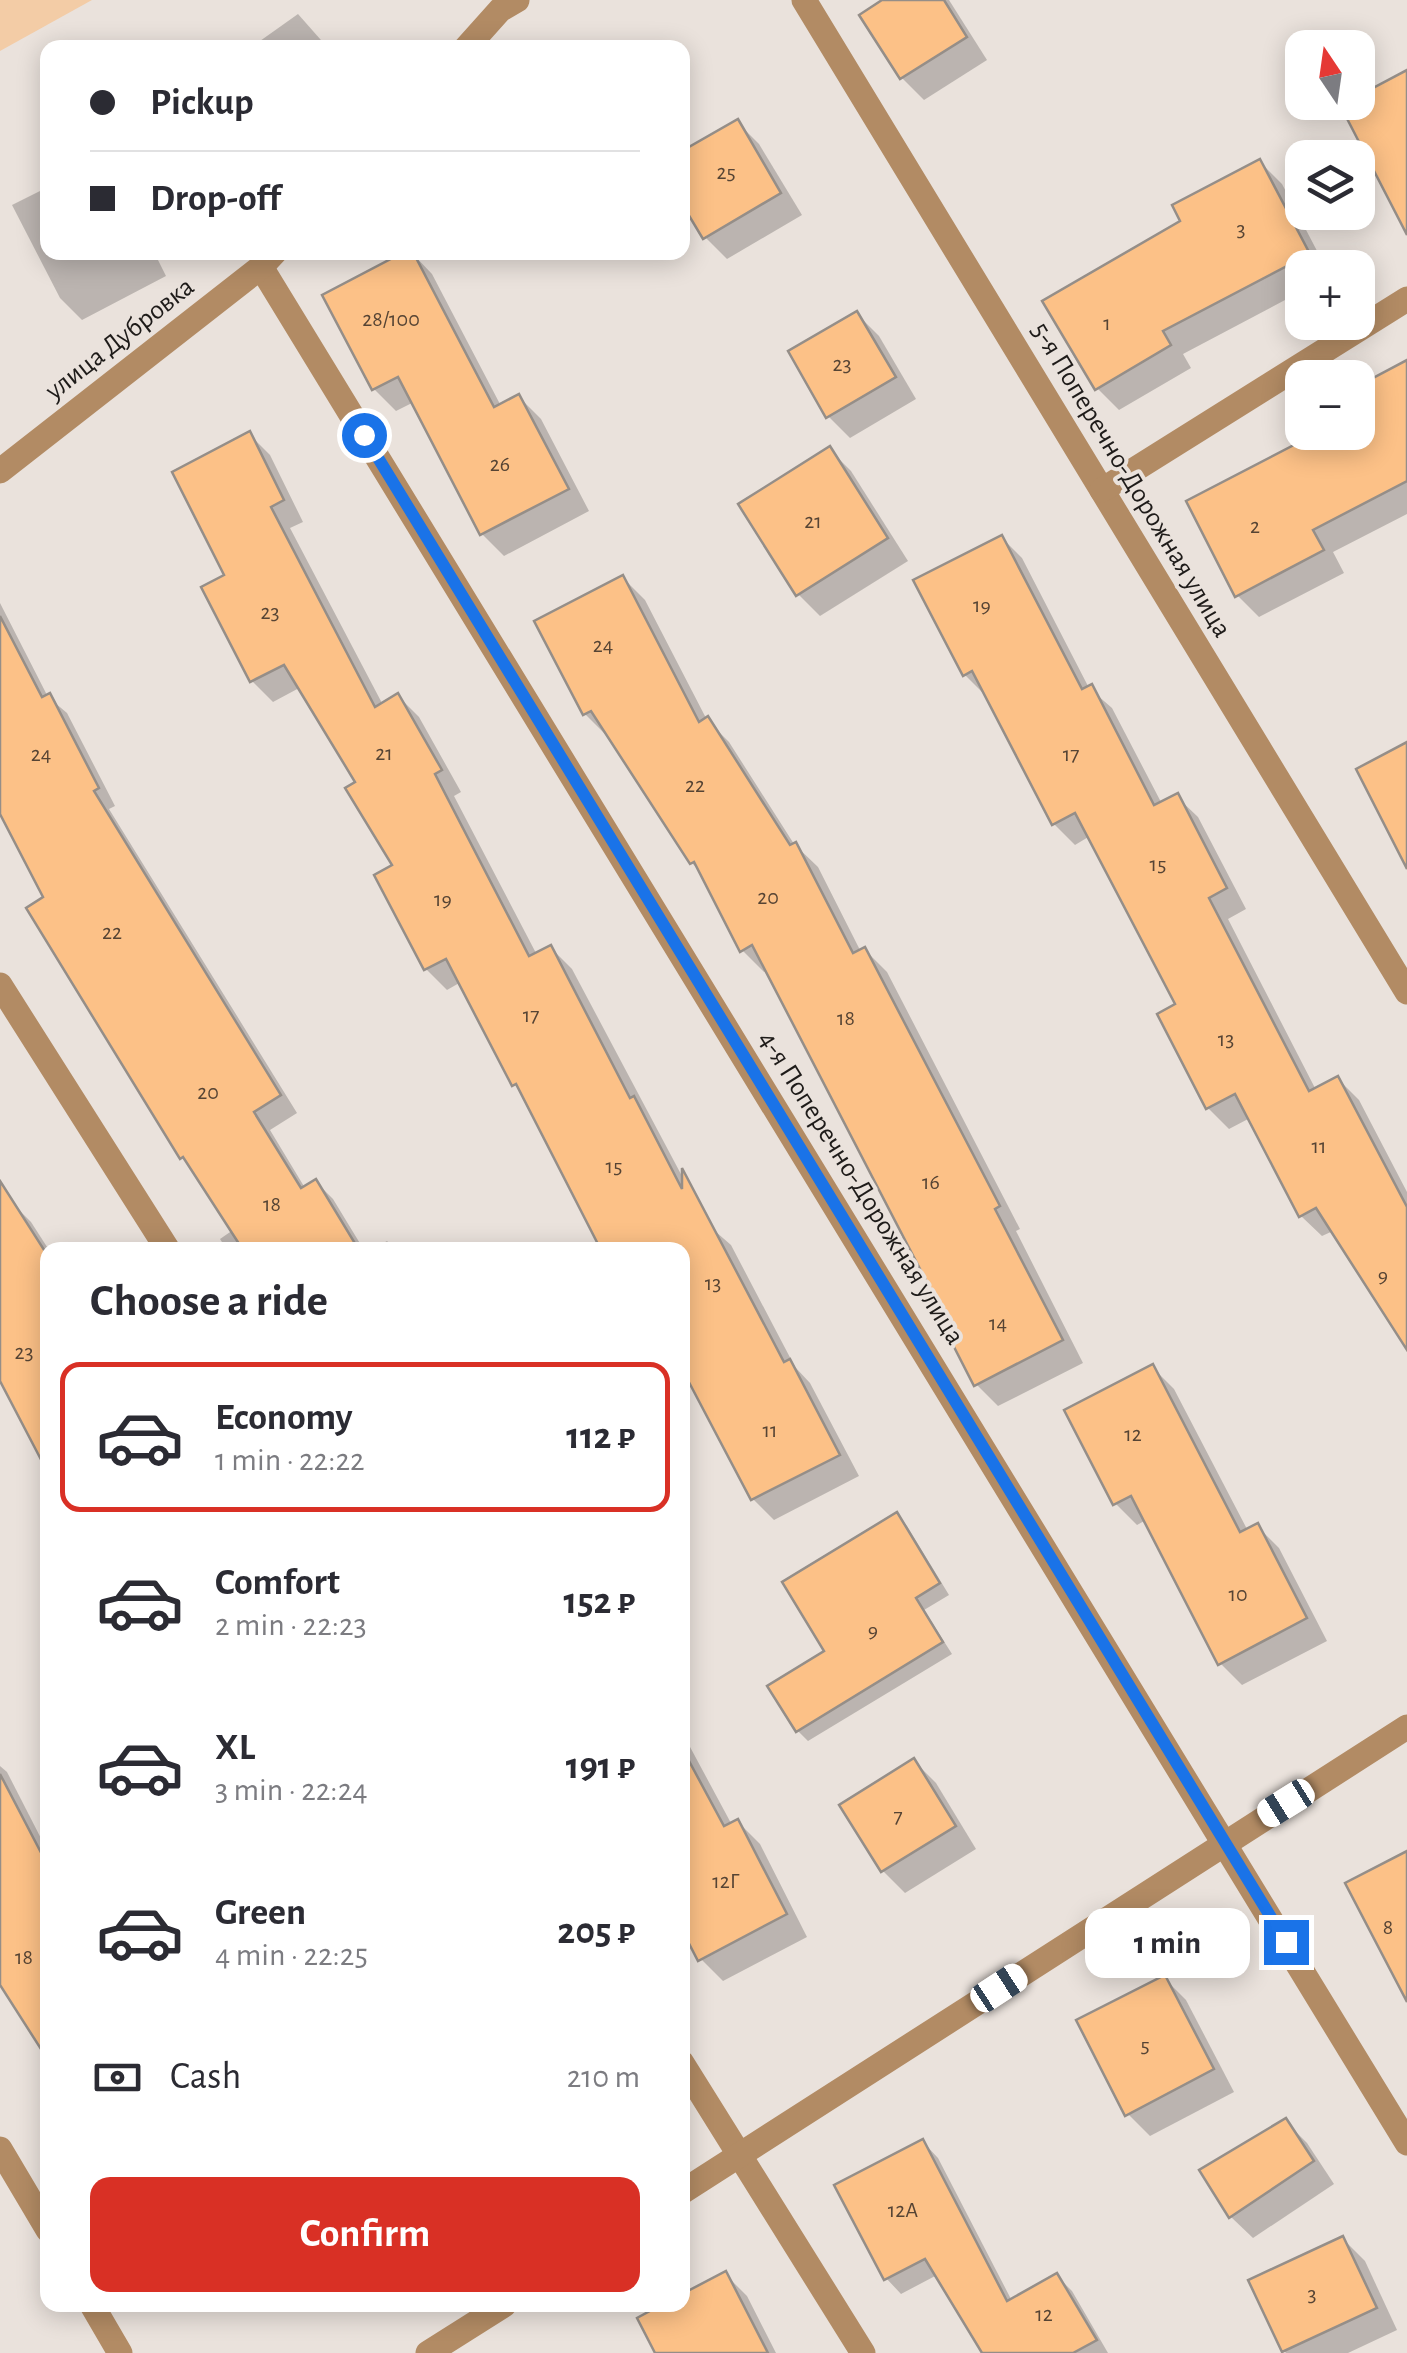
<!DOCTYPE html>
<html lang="en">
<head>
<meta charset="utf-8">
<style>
  body { margin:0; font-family:"Alegreya Sans",sans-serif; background:#f2f2f3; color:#2b2b33; height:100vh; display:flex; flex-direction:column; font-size:38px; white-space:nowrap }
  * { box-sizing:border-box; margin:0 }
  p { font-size:32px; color:#7c7c81 }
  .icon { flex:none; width:55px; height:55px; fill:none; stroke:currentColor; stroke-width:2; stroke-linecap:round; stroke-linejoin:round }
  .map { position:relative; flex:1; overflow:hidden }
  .details { position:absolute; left:40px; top:1242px; width:650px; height:1070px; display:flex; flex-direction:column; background:#fff; border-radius:20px; box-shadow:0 5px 25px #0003 }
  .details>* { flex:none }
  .guide { position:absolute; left:40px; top:40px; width:650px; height:220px; border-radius:20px; box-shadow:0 5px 25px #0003; display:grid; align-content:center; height:220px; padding:0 50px; background:#fff }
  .needle { width:65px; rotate:347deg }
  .buttons { position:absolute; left:1285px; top:30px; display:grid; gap:20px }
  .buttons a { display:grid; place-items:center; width:90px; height:90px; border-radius:20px; background:#fff; box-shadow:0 5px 25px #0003; font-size:50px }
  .end { position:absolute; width:45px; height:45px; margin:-22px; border:12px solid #1a73e8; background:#fff; box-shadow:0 0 0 5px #fff }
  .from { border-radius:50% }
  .bubble { position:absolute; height:70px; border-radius:20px; background:#fff; box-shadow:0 5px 25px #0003; font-size:32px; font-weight:700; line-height:70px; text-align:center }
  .car { position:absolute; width:30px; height:60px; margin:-30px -15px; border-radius:12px; box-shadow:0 0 8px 2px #0007; background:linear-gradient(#fff 24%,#345 0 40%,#fff 0 76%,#345 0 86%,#fff 0) }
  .guide b { display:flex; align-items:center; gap:35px; height:95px; font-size:38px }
  .guide b+b { border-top:2px solid #e1e1e2 }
  .guide i { width:25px; height:25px; background:#2b2b33 }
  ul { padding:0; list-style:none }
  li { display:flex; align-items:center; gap:30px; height:150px; margin:0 20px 15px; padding:0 30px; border:5px solid transparent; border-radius:20px }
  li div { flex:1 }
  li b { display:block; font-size:38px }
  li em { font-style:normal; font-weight:700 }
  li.active { border-color:#d93025 }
  li>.icon { width:90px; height:90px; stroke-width:1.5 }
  h2 { padding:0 50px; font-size:45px; line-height:120px }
  .pay { display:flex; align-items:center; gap:25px; height:110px; padding:0 50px; font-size:38px }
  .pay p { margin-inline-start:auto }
  .primary-button { display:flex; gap:20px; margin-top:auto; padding:20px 50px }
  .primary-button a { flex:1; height:115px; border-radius:20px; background:#d93025; color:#fff; font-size:40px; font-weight:700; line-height:115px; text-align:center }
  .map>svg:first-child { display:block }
</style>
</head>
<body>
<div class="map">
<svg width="1407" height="2353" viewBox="0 0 1407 2353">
  <rect width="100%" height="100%" fill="#eae2dc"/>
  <!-- green -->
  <polygon fill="#f3cca6" points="0,0 92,0 0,51"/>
  <!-- shadow -->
  <g fill="#0003">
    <polygon points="887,0 949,0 987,60 924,100 902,78"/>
    <polygon points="298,14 328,48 250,48"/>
    <polygon points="737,122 759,144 802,215 727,259 705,237"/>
    <polygon points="1260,162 1282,184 1326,268 1302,268 1302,291 1183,354 1191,368 1119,410 1097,388 1183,222"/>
    <polygon points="48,187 48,252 154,252 166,276 82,320 60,298 12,205"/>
    <polygon points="411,252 432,274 501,406 519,397 541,419 589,511 504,556 482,534 414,402 396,411 374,389"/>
    <polygon points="857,314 879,336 916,399 850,438 828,416"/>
    <polygon points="1397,368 1407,379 1407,514 1333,552 1344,573 1259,617 1237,595 1358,432 1358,389"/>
    <polygon points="249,434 270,455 303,522 290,528 383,705 398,696 419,717 461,792 454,796 537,955 551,948 572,969 708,1225 731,1245 795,1367 810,1383 859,1476 774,1520 753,1499 690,1377 682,1370 682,1250 611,1250 596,1236 461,982 447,990 426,969 396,866 358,782 301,687 273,702 252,681 227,576"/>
    <polygon points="829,449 851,471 908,561 820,616 798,594"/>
    <polygon points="1002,538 1022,558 1089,688 1112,708 1162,804 1177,797 1198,817 1246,909 1228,919 1316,1090 1338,1079 1359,1100 1407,1192 1407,1335 1333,1231 1322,1236 1301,1216 1250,1118 1229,1129 1208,1108 1160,1015 1178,1005 1090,836 1075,845 1054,824 985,695 965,675"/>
    <polygon points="623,578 645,600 707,720 729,742 794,844 818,867 861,952 865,950 887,972 1020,1229 1016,1231 1083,1363 998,1406 976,1384 937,1297 767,970 764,972 742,950 702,873 692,863 607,736 585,714"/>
    <polygon points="0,603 48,697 67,713 115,806 109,809 297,1113 270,1130 305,1188 316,1182 333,1199 364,1250 227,1250 220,1239 233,1230 194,1169 182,1157 0,809"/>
    <polygon points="10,1201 31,1222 49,1250 48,1448 0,1376 0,1208"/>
    <polygon points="387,1241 396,1250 372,1250"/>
    <polygon points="1152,1367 1174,1389 1248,1531 1257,1526 1279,1548 1327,1641 1242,1685 1220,1663 1146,1520 1137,1525 1115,1503"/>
    <polygon points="897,1515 907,1526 949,1595 924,1610 952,1654 808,1741 798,1731 827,1652"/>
    <polygon points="682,1732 732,1825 738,1822 760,1844 807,1937 723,1981 701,1959 682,1924"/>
    <polygon points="914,1761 936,1783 976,1849 905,1893 883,1871"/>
    <polygon points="0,1766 7,1772 48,1852 48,2043 0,1980"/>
    <polygon points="1164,1978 1186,2000 1234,2092 1150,2136 1128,2114"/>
    <polygon points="1285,2121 1307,2143 1334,2184 1253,2238 1231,2217"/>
    <polygon points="923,2142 938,2158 1012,2301 1057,2276 1072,2291 1108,2353 985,2353 937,2275 901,2294 886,2278"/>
    <polygon points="1343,2239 1365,2261 1397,2330 1348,2353 1286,2353 1284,2351"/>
    <polygon points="725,2274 747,2296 776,2353 658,2353 666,2305 682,2305"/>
  </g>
  <!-- building -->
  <g fill="#fcc187" stroke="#958e88" stroke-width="2.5">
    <polygon points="882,0 944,0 967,37 900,79 859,15"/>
    <polygon points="1407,70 1407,235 1340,105 1358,102 1358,96"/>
    <polygon points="738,119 781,193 703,239 682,204 682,151"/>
    <polygon points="1260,159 1310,254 1163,331 1171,345 1095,390 1042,301 1180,221 1172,205"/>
    <polygon points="404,252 413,252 494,407 519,394 569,489 480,535 398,377 372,390 322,295"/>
    <polygon points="857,311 896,377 826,418 788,351"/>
    <polygon points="1407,360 1407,481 1313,530 1324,550 1235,597 1186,501 1319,432 1358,432 1358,386"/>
    <polygon points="250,431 284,500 271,507 375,707 398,693 442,770 435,774 529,956 551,945 630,1098 634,1096 682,1189 682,1168 784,1362 790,1359 840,1455 751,1500 682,1369 682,1250 601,1250 516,1084 512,1086 446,959 424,970 374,875 392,865 345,788 355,782 284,665 250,682 201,587 224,575 172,472"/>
    <polygon points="830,446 888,538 796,596 738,504"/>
    <polygon points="1002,535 1082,689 1092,684 1154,805 1178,793 1227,888 1209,898 1309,1091 1338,1076 1407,1207 1407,1350 1316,1208 1299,1217 1235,1094 1206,1109 1157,1014 1175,1004 1075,813 1052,825 972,671 963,676 913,580"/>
    <polygon points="623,575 699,722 708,716 790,845 796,842 853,953 865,947 1000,1206 995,1209 1063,1340 974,1386 929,1298 934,1296 752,945 740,952 694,862 690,864 591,711 583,715 534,621"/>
    <polygon points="0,616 42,697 50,693 99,788 94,791 281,1095 254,1112 301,1188 316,1179 359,1250 243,1250 183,1157 180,1159 26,908 43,897 0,814"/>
    <polygon points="1407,742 1407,869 1356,769"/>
    <polygon points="0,1181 48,1256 48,1473 0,1381"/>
    <polygon points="1153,1364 1240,1532 1258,1523 1307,1618 1218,1665 1131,1496 1113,1505 1064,1410"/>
    <polygon points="897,1512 940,1583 916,1598 943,1642 796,1732 767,1686 824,1651 782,1582"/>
    <polygon points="682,1748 724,1826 738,1819 787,1914 698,1961 682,1930"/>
    <polygon points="914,1758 956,1826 881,1872 839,1805"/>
    <polygon points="0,1774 48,1866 48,2060 0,1985"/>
    <polygon points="1407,1851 1407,2002 1345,1883"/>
    <polygon points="1165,1975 1214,2069 1125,2116 1076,2020"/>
    <polygon points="1286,2118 1314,2161 1229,2218 1199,2170"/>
    <polygon points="923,2139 1007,2301 1057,2273 1097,2340 1073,2353 982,2353 925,2259 884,2280 834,2185"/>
    <polygon points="1343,2236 1377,2308 1282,2352 1248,2280"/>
    <polygon points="726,2271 768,2353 655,2353 637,2318 661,2305 682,2305 682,2294"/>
  </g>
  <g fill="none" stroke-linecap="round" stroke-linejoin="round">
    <!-- minor -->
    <g stroke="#b28b64" stroke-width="25">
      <polyline points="804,0 1407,992"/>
      <polyline points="466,48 500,10 517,0"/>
      <polyline points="261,267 1407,2143"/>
      <polyline points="0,471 261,267 275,252"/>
      <polyline points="1102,490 1407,299"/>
      <polyline points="0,985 168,1250"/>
      <polyline points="682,2063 863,2353"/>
      <polyline points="0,2149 48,2230"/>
      <polyline points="682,2192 1407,1727"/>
      <polyline points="92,2305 120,2353"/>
      <polyline points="428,2353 504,2305"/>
    </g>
  </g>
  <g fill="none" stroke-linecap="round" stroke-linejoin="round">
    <!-- route -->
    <polyline stroke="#1a73e8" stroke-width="12" points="364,435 1286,1942"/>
  </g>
  <g text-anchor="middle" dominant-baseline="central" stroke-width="8" stroke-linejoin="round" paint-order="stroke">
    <!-- number labels -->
    <g font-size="22" fill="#564434">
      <text x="726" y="172">25</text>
      <text x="1241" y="229">3</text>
      <text x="391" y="319">28/100</text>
      <text x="1107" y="323">1</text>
      <text x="842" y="364">23</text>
      <text x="500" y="464">26</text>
      <text x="813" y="521">21</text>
      <text x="1255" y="526">2</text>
      <text x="982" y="605">19</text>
      <text x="270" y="612">23</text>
      <text x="603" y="645">24</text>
      <text x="384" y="753">21</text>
      <text x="41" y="754">24</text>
      <text x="1071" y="754">17</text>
      <text x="695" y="785">22</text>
      <text x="1158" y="864">15</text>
      <text x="768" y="897">20</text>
      <text x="443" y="899">19</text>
      <text x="112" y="932">22</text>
      <text x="531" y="1015">17</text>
      <text x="846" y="1018">18</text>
      <text x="1226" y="1039">13</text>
      <text x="208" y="1092">20</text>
      <text x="1319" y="1146">11</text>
      <text x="614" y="1166">15</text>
      <text x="931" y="1182">16</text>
      <text x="272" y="1204">18</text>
      <text x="1383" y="1275">9</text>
      <text x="713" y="1283">13</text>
      <text x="998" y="1323">14</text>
      <text x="24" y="1352">23</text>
      <text x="770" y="1430">11</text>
      <text x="1133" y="1434">12</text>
      <text x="1238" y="1594">10</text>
      <text x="873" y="1630">9</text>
      <text x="898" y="1816">7</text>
      <text x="726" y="1881">12Г</text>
      <text x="1388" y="1927">8</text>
      <text x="24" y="1957">18</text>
      <text x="1145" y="2045">5</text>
      <text x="903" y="2210">12А</text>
      <text x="1312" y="2294">3</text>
      <text x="1044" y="2314">12</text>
    </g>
    <!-- street labels -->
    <g font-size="28" fill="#1e1b19" stroke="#eae2dc">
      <text transform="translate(120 339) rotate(-38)">улица Дубровка</text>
      <text transform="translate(1131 480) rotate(59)">5-я Поперечно-Дорожная улица</text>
      <text transform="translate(861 1188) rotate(58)">4-я Поперечно-Дорожная улица</text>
    </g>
  </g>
</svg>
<div class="buttons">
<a><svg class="needle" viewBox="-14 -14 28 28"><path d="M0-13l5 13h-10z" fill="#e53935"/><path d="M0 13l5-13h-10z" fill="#7c7c81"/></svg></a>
<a><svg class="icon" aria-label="layers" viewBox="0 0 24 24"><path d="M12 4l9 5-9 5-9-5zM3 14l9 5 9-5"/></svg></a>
<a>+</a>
<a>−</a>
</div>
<i class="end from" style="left:364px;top:435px"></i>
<i class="end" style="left:1286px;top:1942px"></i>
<div class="bubble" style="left:1085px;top:1908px;width:165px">1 min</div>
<i class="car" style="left:1286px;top:1803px;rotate:238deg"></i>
<i class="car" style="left:999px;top:1988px;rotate:57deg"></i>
<div class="guide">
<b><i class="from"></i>Pickup</b>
<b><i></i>Drop-off</b>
</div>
<section class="details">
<h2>Choose a ride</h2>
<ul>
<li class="active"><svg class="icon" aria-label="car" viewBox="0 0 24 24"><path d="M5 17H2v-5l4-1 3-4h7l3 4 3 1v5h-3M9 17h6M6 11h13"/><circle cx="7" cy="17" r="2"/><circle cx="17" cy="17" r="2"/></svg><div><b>Economy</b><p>1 min · 22:22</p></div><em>112 ₽</em></li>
<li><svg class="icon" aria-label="car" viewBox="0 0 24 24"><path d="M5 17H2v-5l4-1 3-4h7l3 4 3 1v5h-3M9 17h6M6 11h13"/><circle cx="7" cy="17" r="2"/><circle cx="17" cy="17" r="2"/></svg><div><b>Comfort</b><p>2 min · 22:23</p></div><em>152 ₽</em></li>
<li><svg class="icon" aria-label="car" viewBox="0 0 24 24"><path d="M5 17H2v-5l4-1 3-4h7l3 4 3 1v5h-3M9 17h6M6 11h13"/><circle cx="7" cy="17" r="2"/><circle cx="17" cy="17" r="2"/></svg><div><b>XL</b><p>3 min · 22:24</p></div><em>191 ₽</em></li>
<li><svg class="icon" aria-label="car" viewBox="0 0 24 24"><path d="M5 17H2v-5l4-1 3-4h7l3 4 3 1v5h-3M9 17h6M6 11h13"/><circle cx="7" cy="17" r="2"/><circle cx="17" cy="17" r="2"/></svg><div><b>Green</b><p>4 min · 22:25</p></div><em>205 ₽</em></li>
</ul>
<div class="pay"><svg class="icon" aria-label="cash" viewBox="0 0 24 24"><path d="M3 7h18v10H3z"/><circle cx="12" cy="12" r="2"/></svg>Cash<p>210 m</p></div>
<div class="primary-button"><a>Confirm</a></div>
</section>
</div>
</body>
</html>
